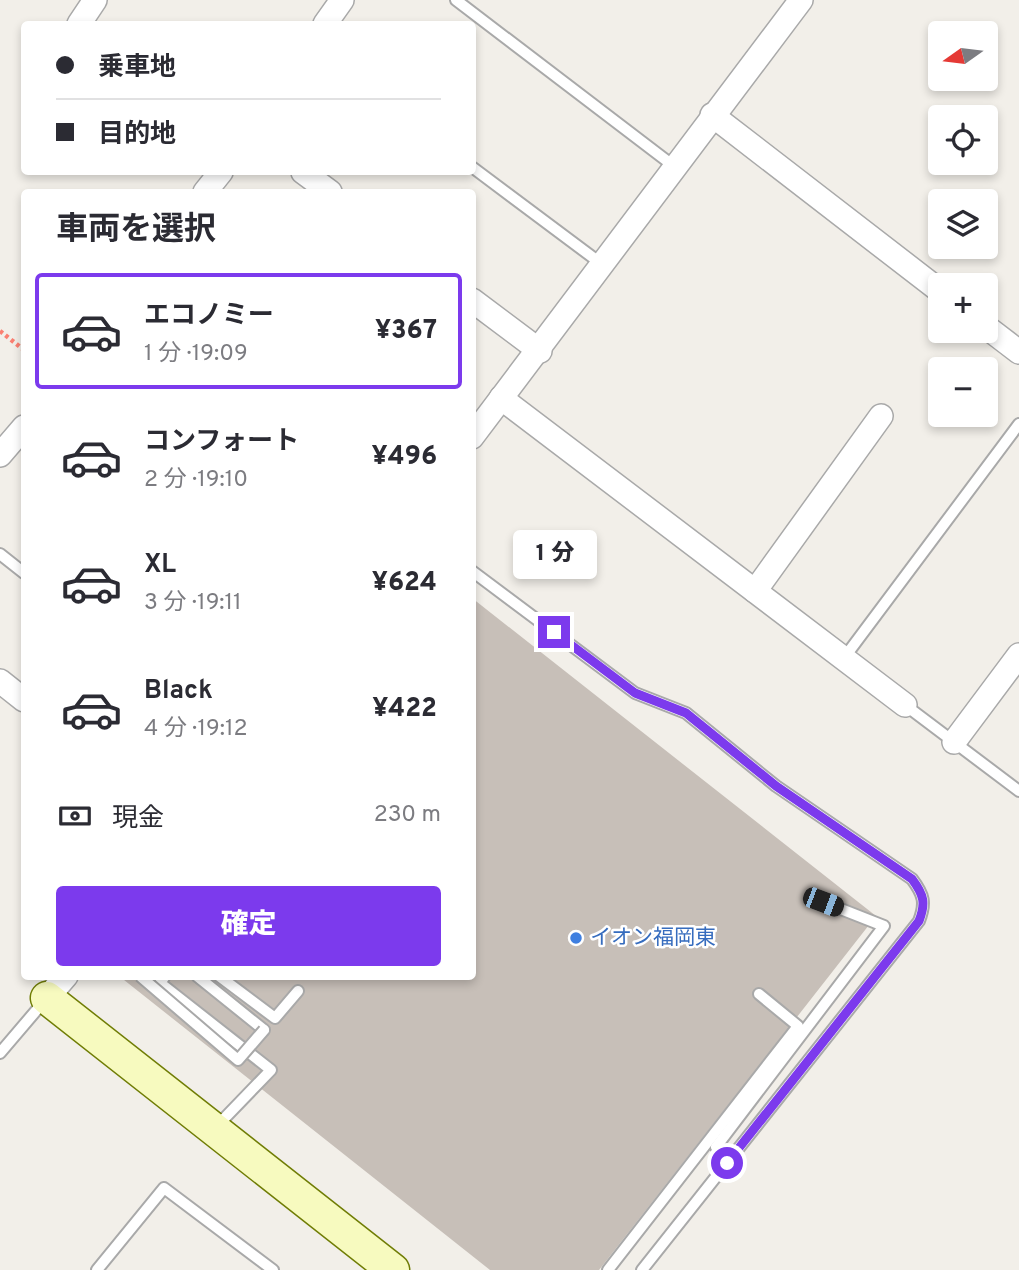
<!DOCTYPE html>
<html lang="ja">
<head>
<meta charset="utf-8">
<style>
  body { margin:0; font-family:Overpass,"Noto Sans JP",sans-serif; background:#f2f2f3; color:#2b2b33; height:100vh; display:flex; flex-direction:column; font-size:26px; white-space:nowrap }
  * { box-sizing:border-box; margin:0 }
  p { font-size:23px; color:#7c7c81 }
  .icon { flex:none; width:38px; height:38px; fill:none; stroke:currentColor; stroke-width:2; stroke-linecap:round; stroke-linejoin:round }
  .map { position:relative; flex:1; overflow:hidden }
  .sheet { position:absolute; left:21px; top:189px; width:455px; height:791px; display:flex; flex-direction:column; background:#fff; border-radius:7px; box-shadow:0 4px 10px #0003 }
  .sheet>* { flex:none }
  .top-card { position:absolute; left:21px; top:21px; width:455px; height:154px; border-radius:7px; box-shadow:0 4px 10px #0003; display:grid; align-content:center; height:154px; padding:0 35px; background:#fff }
  .needle { width:46px; rotate:256deg }
  .fabs { position:absolute; left:928px; top:21px; display:grid; gap:14px }
  .fabs a { display:grid; place-items:center; width:70px; height:70px; border-radius:7px; background:#fff; box-shadow:0 4px 10px #0003; font-size:35px }
  .end { position:absolute; width:32px; height:32px; margin:-16px; border:9px solid #7c3aed; background:#fff; box-shadow:0 0 0 4px #fff }
  .from { border-radius:50% }
  .bubble { position:absolute; height:49px; border-radius:7px; background:#fff; box-shadow:0 4px 10px #0003; font-size:23px; font-weight:800; line-height:49px; text-align:center }
  .car { position:absolute; width:21px; height:42px; margin:-21px -10px; border-radius:9px; box-shadow:0 0 5px 2px #0007; background:linear-gradient(#222 24%,#8ab4d8 0 40%,#222 0 76%,#8ab4d8 0 86%,#222 0) }
  .top-card b { display:flex; align-items:center; gap:24px; height:66px; font-size:26px }
  .top-card b+b { border-top:2px solid #e1e1e2 }
  .top-card i { width:18px; height:18px; background:#2b2b33 }
  ul { padding:0; list-style:none }
  li { display:flex; align-items:center; gap:21px; height:116px; margin:0 14px 10px; padding:0 21px; border:4px solid transparent; border-radius:7px }
  li div { flex:1 }
  li b { display:block; font-size:26px }
  li em { font-style:normal; font-weight:800 }
  li.selected { border-color:#7c3aed }
  li>.icon { width:63px; height:63px; stroke-width:1.5 }
  h2 { padding:0 35px; font-size:32px; line-height:84px }
  .pay { display:flex; align-items:center; gap:18px; height:77px; padding:0 35px; font-size:26px }
  .pay p { margin-inline-start:auto }
  .primary-button { display:flex; gap:14px; margin-top:auto; padding:14px 35px }
  .primary-button a { flex:1; height:80px; border-radius:7px; background:#7c3aed; color:#fff; font-size:28px; font-weight:800; line-height:80px; text-align:center }
  .map>svg:first-child { display:block }
</style>
</head>
<body>
<div class="map">
<svg width="1019" height="1270" viewBox="0 0 1019 1270">
  <rect width="100%" height="100%" fill="#f2efe9"/>
  <!-- building -->
  <polygon fill="#c7bfb8" points="472,598 876,916 599,1270 490,1270 119,976 472,976"/>
  <g fill="none" stroke-linecap="round" stroke-linejoin="round">
    <defs>
      <g id="lane">
        <polyline points="456,0 675,167"/>
        <polyline points="472,167 603,265"/>
        <polyline points="0,554 24,573"/>
        <path d="M472,571L635,693L686,713L776,786L912,879C924,895 926,903 919,921L642,1270"/>
        <polyline points="844,658 1019,424"/>
        <polyline points="905,705 1019,791"/>
        <polyline points="165,976 160,983 271,1070 216,1127"/>
        <polyline points="197,976 264,1030"/>
        <polyline points="219,976 275,1018 298,991"/>
        <polyline points="0,1053 46,999"/>
        <polyline points="727,1163 716,1147 884,926 823,902"/>
        <polyline points="97,1270 164,1188 273,1270"/>
        <polyline points="608,1270 798,1026 759,994"/>
      </g>
      <g id="street">
        <polyline points="79,24 95,0"/>
        <polyline points="325,24 342,0"/>
        <polyline points="712,115 940,291"/>
        <polyline points="303,172 330,192"/>
        <polyline points="205,192 221,172"/>
        <polyline points="472,300 540,351"/>
        <polyline points="985,326 1019,352"/>
        <polyline points="501,398 905,705"/>
        <polyline points="472,437 801,0"/>
        <polyline points="0,455 24,427"/>
        <polyline points="755,591 881,416"/>
        <polyline points="0,681 24,700"/>
        <polyline points="954,742 1019,655"/>
        <polyline points="47,998 66,976"/>
      </g>
      <polyline id="secondary" points="47,998 393,1270"/>
    </defs>
    <!-- lane casing -->
    <use href="#lane" stroke="#a9a9a9" stroke-width="14"/>
    <!-- street casing -->
    <use href="#street" stroke="#a9a9a9" stroke-width="26"/>
    <!-- secondary casing -->
    <use href="#secondary" stroke="#707d05" stroke-width="35"/>
    <!-- path -->
    <polyline stroke="#fa8072" stroke-width="4.5" stroke-dasharray="3.5 3.5" stroke-linecap="butt" points="0,331 24,350"/>
    <!-- lane -->
    <use href="#lane" stroke="#fff" stroke-width="10"/>
    <!-- street -->
    <use href="#street" stroke="#fff" stroke-width="23"/>
    <!-- secondary -->
    <use href="#secondary" stroke="#f7fabf" stroke-width="32"/>
    <defs>
      <polyline id="lane-bridge" points="140,976 238,1060 264,1030"/>
    </defs>
    <!-- lane-bridge casing -->
    <use href="#lane-bridge" stroke="#a9a9a9" stroke-width="14" stroke-linecap="butt"/>
    <!-- lane-bridge -->
    <use href="#lane-bridge" stroke="#fff" stroke-width="10"/>
  </g>
  <g fill="none" stroke-linecap="round" stroke-linejoin="round">
    <!-- route -->
    <path stroke="#7c3aed" stroke-width="9" d="M554,632L635,693L686,713L776,786L912,879C924,895 926,903 919,921L727,1163"/>
  </g>
  <!-- markers -->
  <circle fill="#3f7fe0" stroke="#fff" stroke-width="2.5" cx="576" cy="938" r="7"/>
  <g text-anchor="middle" dominant-baseline="central" stroke-width="5" stroke-linejoin="round" paint-order="stroke">
    <!-- shop labels -->
    <g font-size="21" fill="#366cbe" stroke="#fff" text-anchor="start">
      <text x="590" y="938">イオン福岡東</text>
    </g>
  </g>
</svg>
<div class="fabs">
<a><svg class="needle" viewBox="-14 -14 28 28"><path d="M0-13l5 13h-10z" fill="#e53935"/><path d="M0 13l5-13h-10z" fill="#7c7c81"/></svg></a>
<a><svg class="icon" aria-label="locate" viewBox="0 0 24 24"><circle cx="12" cy="12" r="6"/><path d="M12 2v4M12 18v4M2 12h4M18 12h4"/></svg></a>
<a><svg class="icon" aria-label="layers" viewBox="0 0 24 24"><path d="M12 4l9 5-9 5-9-5zM3 14l9 5 9-5"/></svg></a>
<a>+</a>
<a>−</a>
</div>
<i class="end from" style="left:727px;top:1163px"></i>
<i class="end" style="left:554px;top:632px"></i>
<div class="bubble" style="left:513px;top:530px;width:84px">1 分</div>
<i class="car" style="left:823px;top:902px;rotate:111deg"></i>
<div class="top-card">
<b><i class="from"></i>乗車地</b>
<b><i></i>目的地</b>
</div>
<section class="sheet">
<h2>車両を選択</h2>
<ul>
<li class="selected"><svg class="icon" aria-label="car" viewBox="0 0 24 24"><path d="M5 17H2v-5l4-1 3-4h7l3 4 3 1v5h-3M9 17h6M6 11h13"/><circle cx="7" cy="17" r="2"/><circle cx="17" cy="17" r="2"/></svg><div><b>エコノミー</b><p>1 分 · 19:09</p></div><em>¥367</em></li>
<li><svg class="icon" aria-label="car" viewBox="0 0 24 24"><path d="M5 17H2v-5l4-1 3-4h7l3 4 3 1v5h-3M9 17h6M6 11h13"/><circle cx="7" cy="17" r="2"/><circle cx="17" cy="17" r="2"/></svg><div><b>コンフォート</b><p>2 分 · 19:10</p></div><em>¥496</em></li>
<li><svg class="icon" aria-label="car" viewBox="0 0 24 24"><path d="M5 17H2v-5l4-1 3-4h7l3 4 3 1v5h-3M9 17h6M6 11h13"/><circle cx="7" cy="17" r="2"/><circle cx="17" cy="17" r="2"/></svg><div><b>XL</b><p>3 分 · 19:11</p></div><em>¥624</em></li>
<li><svg class="icon" aria-label="car" viewBox="0 0 24 24"><path d="M5 17H2v-5l4-1 3-4h7l3 4 3 1v5h-3M9 17h6M6 11h13"/><circle cx="7" cy="17" r="2"/><circle cx="17" cy="17" r="2"/></svg><div><b>Black</b><p>4 分 · 19:12</p></div><em>¥422</em></li>
</ul>
<div class="pay"><svg class="icon" aria-label="cash" viewBox="0 0 24 24"><path d="M3 7h18v10H3z"/><circle cx="12" cy="12" r="2"/></svg>現金<p>230 m</p></div>
<div class="primary-button"><a>確定</a></div>
</section>
</div>
</body>
</html>
